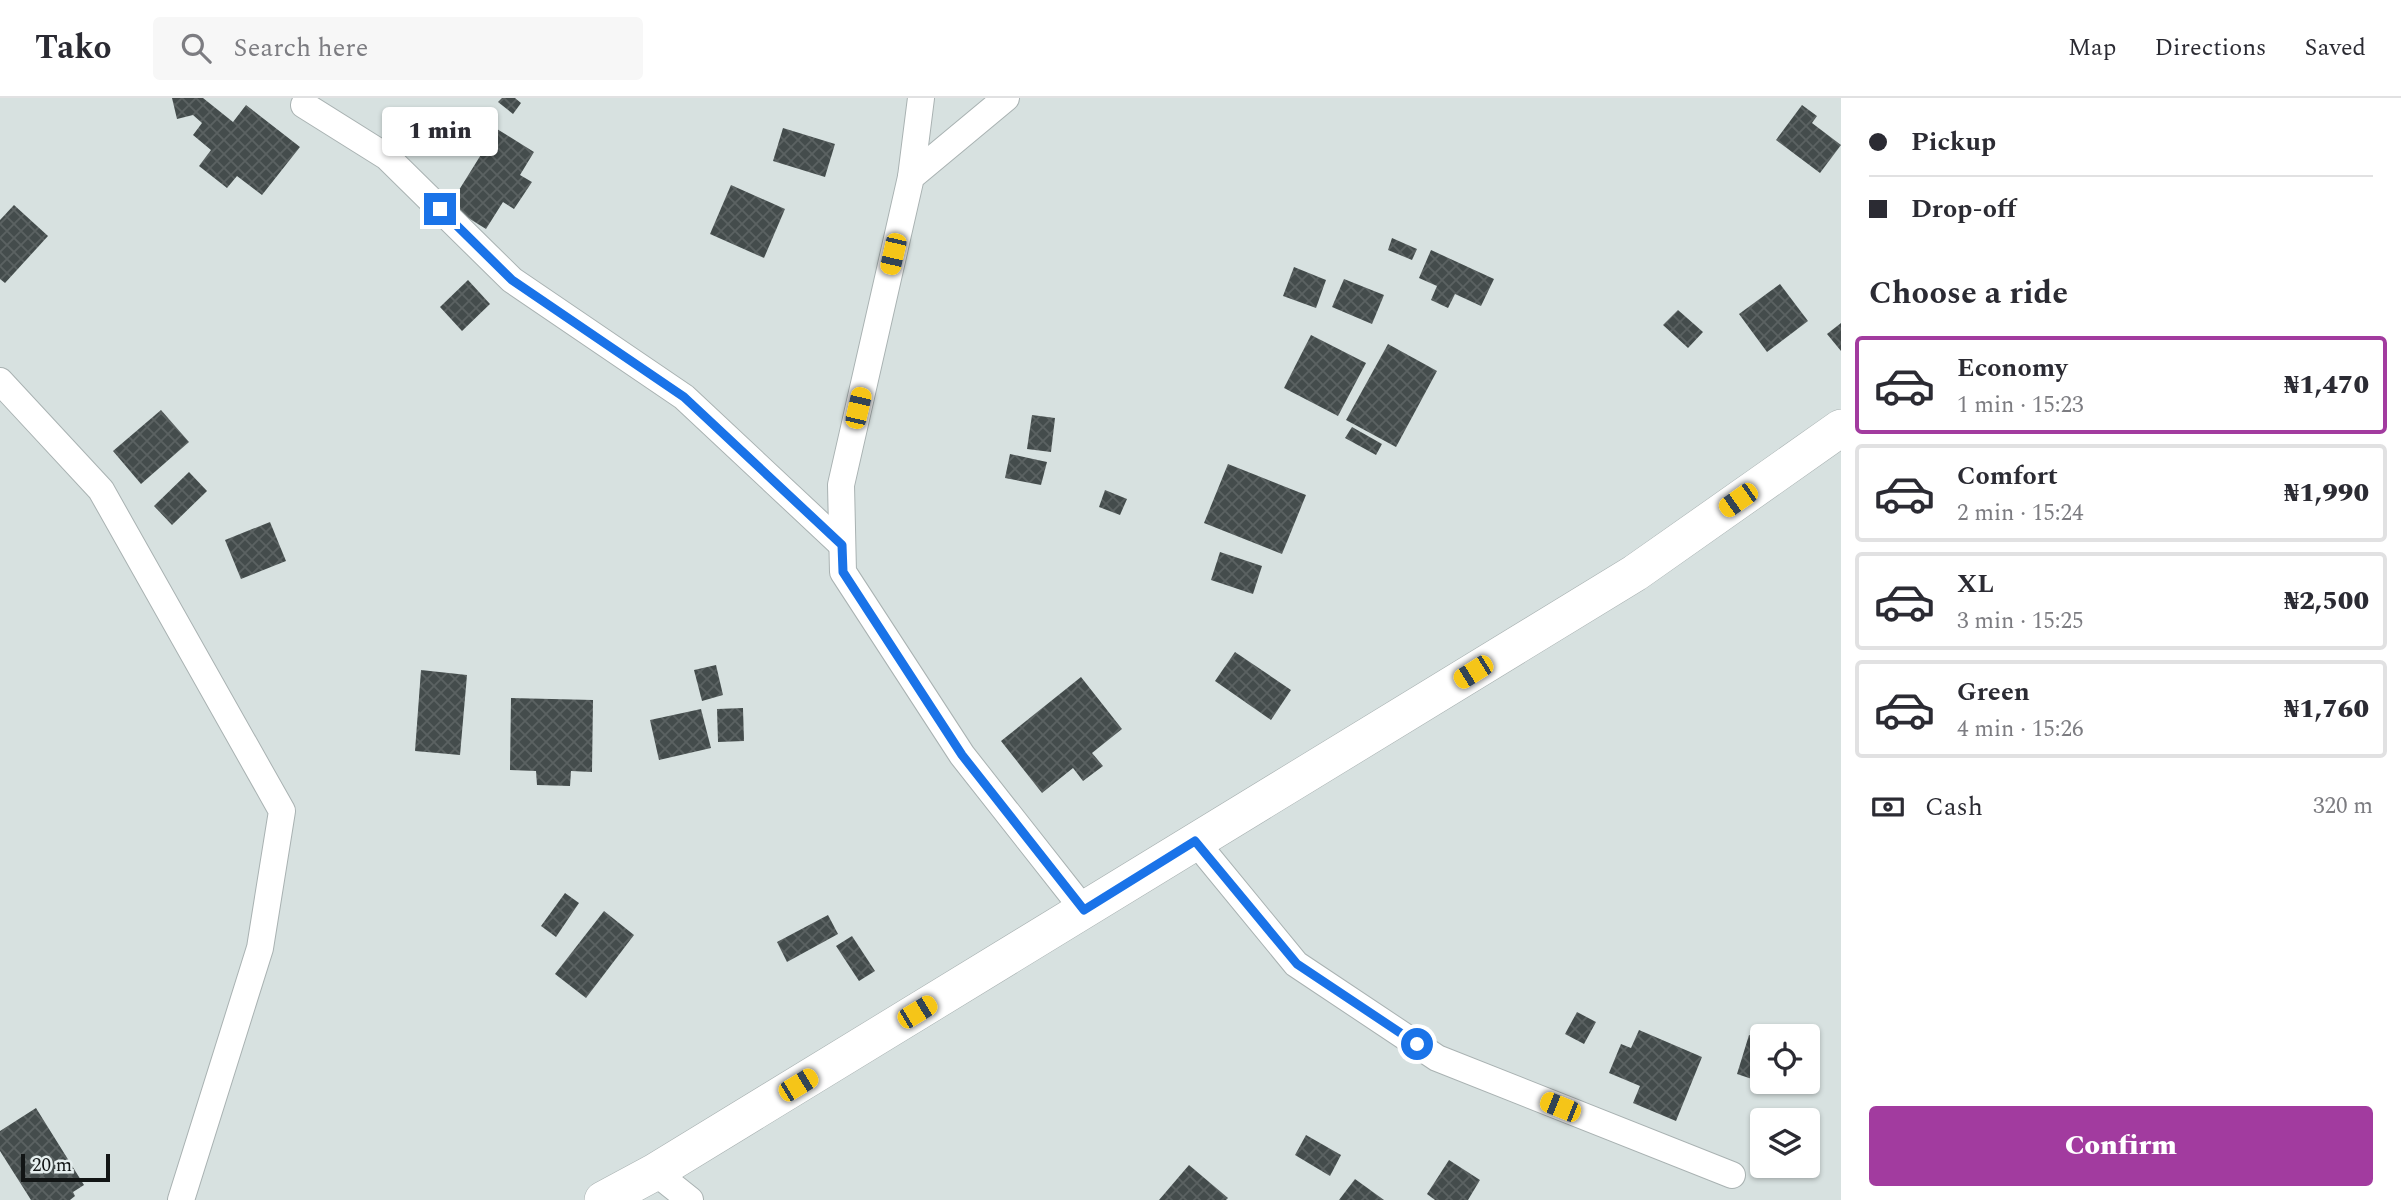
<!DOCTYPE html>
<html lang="en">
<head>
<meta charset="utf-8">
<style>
  body { margin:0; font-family:Spectral,serif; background:#f7f7f7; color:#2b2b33; height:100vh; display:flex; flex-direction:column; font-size:26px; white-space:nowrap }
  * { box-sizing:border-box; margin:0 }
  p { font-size:23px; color:#7c7c81 }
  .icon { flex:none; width:38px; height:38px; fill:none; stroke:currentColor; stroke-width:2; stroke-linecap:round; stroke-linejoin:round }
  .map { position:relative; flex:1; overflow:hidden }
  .panel { display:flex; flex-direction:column; background:#fff; width:560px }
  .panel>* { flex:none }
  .banner { display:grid; align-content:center; height:154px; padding:0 28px; background:#fff }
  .fabs { position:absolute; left:1750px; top:926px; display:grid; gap:14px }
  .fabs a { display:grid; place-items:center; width:70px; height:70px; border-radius:7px; background:#fff; box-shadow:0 2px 5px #0004; font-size:35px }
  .scale { position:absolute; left:21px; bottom:18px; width:89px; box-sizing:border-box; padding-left:7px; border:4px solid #121515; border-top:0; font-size:19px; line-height:24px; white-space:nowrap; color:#121515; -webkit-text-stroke:5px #e5eeee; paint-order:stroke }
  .end { position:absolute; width:32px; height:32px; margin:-16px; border:9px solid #1a73e8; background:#fff; box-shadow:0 0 0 4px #fff }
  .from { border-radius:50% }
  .bubble { position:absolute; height:49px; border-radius:7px; background:#fff; box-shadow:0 2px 5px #0004; font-size:23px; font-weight:800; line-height:49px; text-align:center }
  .car { position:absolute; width:21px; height:42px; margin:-21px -10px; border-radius:9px; box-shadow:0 0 5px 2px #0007; background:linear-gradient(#f5c518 24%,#345 0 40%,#f5c518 0 76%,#345 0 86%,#f5c518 0) }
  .banner b { display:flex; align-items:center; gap:24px; height:66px; font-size:26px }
  .banner b+b { border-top:2px solid #e1e1e2 }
  .banner i { width:18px; height:18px; background:#2b2b33 }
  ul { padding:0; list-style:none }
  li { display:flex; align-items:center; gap:21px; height:98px; margin:0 14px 10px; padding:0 14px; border:4px solid #e1e1e2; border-radius:7px }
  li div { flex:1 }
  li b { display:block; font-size:26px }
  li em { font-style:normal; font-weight:800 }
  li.active { border-color:#a23b9f }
  li>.icon { width:63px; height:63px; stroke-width:1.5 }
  h2 { padding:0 28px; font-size:32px; line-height:84px }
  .pay { display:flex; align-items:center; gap:18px; height:77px; padding:0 28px; font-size:26px }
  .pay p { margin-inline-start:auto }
  .primary-button { display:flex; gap:14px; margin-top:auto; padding:14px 28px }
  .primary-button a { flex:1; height:80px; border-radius:7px; background:#a23b9f; color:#fff; font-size:28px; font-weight:800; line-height:80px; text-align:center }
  header { display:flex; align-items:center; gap:42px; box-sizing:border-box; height:98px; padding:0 35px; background:#fff; border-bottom:2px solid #e1e1e2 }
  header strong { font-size:33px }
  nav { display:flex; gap:38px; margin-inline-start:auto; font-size:24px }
  .search { width:490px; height:63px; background:#f7f7f7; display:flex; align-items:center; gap:18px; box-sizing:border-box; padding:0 24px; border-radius:7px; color:#7c7c81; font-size:26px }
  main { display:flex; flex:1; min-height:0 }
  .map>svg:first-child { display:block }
</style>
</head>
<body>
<header>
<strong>Tako</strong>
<div class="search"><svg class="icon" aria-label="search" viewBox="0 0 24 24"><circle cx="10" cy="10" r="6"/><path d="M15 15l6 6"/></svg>Search here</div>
<nav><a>Map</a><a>Directions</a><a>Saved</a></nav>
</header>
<main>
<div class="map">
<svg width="1841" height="1102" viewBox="0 0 1841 1102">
  <defs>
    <pattern id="building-cross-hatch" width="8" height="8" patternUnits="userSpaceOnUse" patternTransform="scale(1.75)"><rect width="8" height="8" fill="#444c4c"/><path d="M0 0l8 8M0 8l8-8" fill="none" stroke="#5b6262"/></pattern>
  </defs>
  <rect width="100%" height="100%" fill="#d7e1e0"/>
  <!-- building -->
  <g fill="url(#building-cross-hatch)">
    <polygon points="172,0 203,0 233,24 246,7 300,49 262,97 237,78 227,90 199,68 211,52 193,37 202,25 193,17 177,21"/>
    <polygon points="502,0 515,0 521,5 513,16 498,4"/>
    <polygon points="1802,7 1817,18 1812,25 1841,47 1820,75 1776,42"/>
    <polygon points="783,30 835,46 825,79 773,63"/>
    <polygon points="497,31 534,54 520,77 532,84 514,111 503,104 486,131 449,108"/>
    <polygon points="731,87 785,111 764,160 710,136"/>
    <polygon points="14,107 48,138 5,185 0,181 0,122"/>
    <polygon points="1392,140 1417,151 1412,162 1388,152"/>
    <polygon points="1431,152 1494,181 1481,208 1455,196 1448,210 1431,202 1437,188 1419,180"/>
    <polygon points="1294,169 1326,182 1316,210 1283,198"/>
    <polygon points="1344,181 1384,197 1372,226 1332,209"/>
    <polygon points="468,182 490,206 462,233 440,209"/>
    <polygon points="1780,186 1808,223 1767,254 1739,216"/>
    <polygon points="1678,212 1703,234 1688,250 1663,227"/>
    <polygon points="1841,225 1841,253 1827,236"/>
    <polygon points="1311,237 1366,265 1338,318 1284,290"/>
    <polygon points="1388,246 1437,273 1396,349 1346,322"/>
    <polygon points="161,312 189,344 141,386 113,353"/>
    <polygon points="1032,317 1055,320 1051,354 1027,351"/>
    <polygon points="1352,329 1382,346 1376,357 1345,340"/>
    <polygon points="1010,356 1047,364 1041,387 1005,380"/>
    <polygon points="1228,366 1306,397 1282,456 1204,425"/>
    <polygon points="189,374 207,393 172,427 154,408"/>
    <polygon points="1105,392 1127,401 1120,417 1099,409"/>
    <polygon points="270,424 286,463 241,481 225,442"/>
    <polygon points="1220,454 1262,468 1253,496 1211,482"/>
    <polygon points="1235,554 1291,592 1271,622 1215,583"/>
    <polygon points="716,567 723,597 702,603 694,572"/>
    <polygon points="421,572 467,577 460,657 415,653"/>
    <polygon points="1081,579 1122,631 1092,655 1103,668 1083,683 1073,670 1042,695 1001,643"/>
    <polygon points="511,600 593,602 592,674 571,673 570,688 537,687 536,673 510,672"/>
    <polygon points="743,610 744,643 718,644 717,611"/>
    <polygon points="701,611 711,650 659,662 650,622"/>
    <polygon points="565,795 579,805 556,839 541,828"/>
    <polygon points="604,813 634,837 586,900 555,876"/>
    <polygon points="828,817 838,836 787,864 777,844"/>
    <polygon points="852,838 875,873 859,883 836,848"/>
    <polygon points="1577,914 1596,924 1584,946 1565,936"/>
    <polygon points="1639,932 1702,959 1676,1023 1633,1005 1640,988 1609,975 1621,946 1631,950"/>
    <polygon points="1749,937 1762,941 1762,984 1782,984 1779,990 1737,976"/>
    <polygon points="36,1010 84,1087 73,1094 75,1098 70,1102 31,1102 0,1053 0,1033"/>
    <polygon points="1306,1037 1341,1057 1330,1078 1295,1057"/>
    <polygon points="1449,1062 1480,1082 1468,1102 1435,1102 1427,1096"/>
    <polygon points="1189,1067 1228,1100 1226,1102 1159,1102"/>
    <polygon points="1355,1081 1384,1102 1339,1102"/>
  </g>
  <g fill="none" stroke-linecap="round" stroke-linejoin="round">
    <defs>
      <g id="minor">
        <polyline points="1006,0 911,79 841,387 843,474 962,657 1084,812"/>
        <polyline points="304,7 387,59 512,182 684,299 842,447"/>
        <polyline points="911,79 921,0"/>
        <polyline points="0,283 101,392 282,713 260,850 181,1102"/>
        <polyline points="1195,743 1296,866 1437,960 1732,1077"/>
        <polyline points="655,1074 690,1102"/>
      </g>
      <polyline id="secondary" points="603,1102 655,1074 1635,475 1841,330"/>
    </defs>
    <!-- minor casing -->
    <use href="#minor" stroke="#a9b2b2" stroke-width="28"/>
    <!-- secondary casing -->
    <use href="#secondary" stroke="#a9b2b2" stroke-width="38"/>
    <!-- minor -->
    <use href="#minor" stroke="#fff" stroke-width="26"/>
    <!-- secondary -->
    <use href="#secondary" stroke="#fff" stroke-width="37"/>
  </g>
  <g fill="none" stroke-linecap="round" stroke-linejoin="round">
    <!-- route -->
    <polyline stroke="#1a73e8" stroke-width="9" points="440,111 512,182 684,299 842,447 843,474 962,657 1084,812 1195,743 1297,866 1417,946"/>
  </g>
</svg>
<div class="fabs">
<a><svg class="icon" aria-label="locate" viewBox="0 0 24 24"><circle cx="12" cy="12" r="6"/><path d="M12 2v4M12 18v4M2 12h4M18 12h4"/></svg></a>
<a><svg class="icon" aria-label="layers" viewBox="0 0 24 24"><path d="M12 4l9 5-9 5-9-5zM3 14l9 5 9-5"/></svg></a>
</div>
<div class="scale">20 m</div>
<i class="end from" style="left:1417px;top:946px"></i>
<i class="end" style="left:440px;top:111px"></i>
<div class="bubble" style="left:382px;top:9px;width:116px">1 min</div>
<i class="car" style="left:893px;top:156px;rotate:193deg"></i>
<i class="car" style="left:858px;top:310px;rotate:13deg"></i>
<i class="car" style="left:1738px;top:402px;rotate:235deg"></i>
<i class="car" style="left:1473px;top:574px;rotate:238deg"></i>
<i class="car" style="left:917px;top:914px;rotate:59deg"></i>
<i class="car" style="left:798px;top:987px;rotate:59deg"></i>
<i class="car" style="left:1560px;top:1009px;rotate:292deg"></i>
</div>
<section class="panel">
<div class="banner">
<b><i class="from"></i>Pickup</b>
<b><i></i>Drop-off</b>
</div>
<h2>Choose a ride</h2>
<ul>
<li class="active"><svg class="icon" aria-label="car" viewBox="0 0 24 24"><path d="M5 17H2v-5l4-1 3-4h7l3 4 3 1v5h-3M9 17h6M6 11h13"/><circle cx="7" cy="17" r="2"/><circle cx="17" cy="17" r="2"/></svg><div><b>Economy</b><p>1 min · 15:23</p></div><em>₦1,470</em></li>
<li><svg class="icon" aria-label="car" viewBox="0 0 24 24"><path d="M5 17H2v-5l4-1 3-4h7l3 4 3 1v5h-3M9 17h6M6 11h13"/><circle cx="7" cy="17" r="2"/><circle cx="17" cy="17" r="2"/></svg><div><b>Comfort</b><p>2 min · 15:24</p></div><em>₦1,990</em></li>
<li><svg class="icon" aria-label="car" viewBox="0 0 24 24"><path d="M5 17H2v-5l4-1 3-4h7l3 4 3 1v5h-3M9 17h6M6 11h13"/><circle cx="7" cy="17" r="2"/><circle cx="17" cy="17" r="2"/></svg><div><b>XL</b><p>3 min · 15:25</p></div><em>₦2,500</em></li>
<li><svg class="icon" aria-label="car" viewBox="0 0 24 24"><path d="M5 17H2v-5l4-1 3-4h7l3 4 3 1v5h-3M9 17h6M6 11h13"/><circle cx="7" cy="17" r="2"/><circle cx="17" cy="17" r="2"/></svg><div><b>Green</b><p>4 min · 15:26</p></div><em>₦1,760</em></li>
</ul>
<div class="pay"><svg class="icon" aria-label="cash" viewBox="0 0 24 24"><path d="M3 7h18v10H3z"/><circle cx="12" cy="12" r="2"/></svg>Cash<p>320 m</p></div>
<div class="primary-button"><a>Confirm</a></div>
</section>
</main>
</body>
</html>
